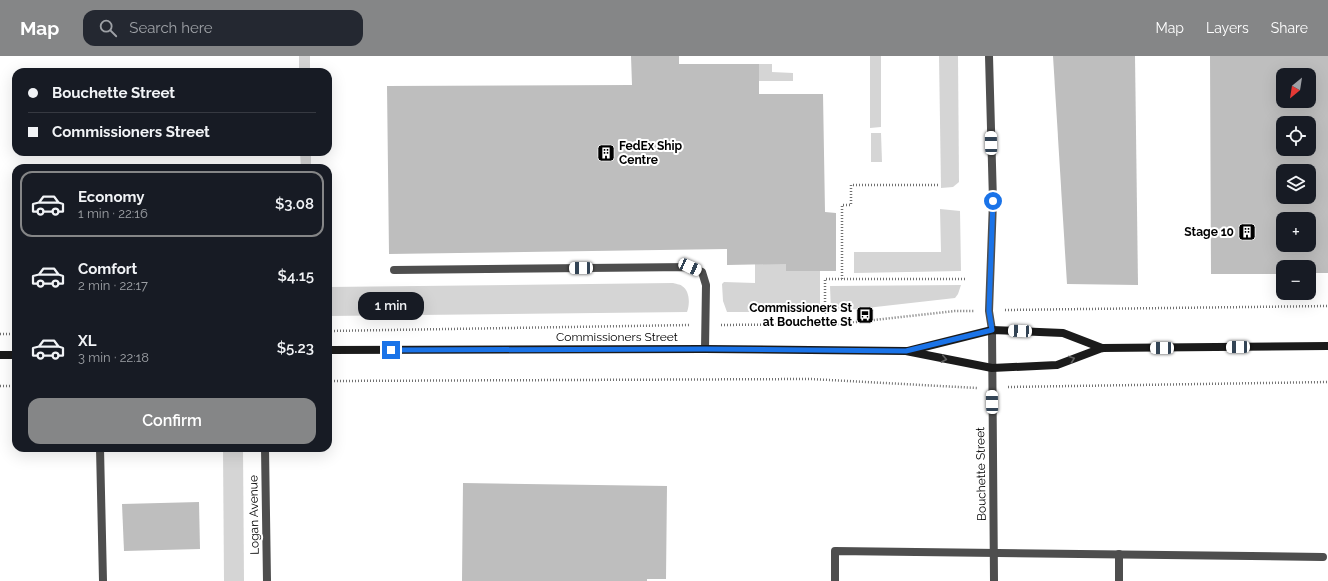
<!DOCTYPE html>
<html lang="en">
<head>
<meta charset="utf-8">
<style>
  body { margin:0; font-family:Raleway,sans-serif; background:#242831; color:#f1f3f6; height:100vh; display:flex; flex-direction:column; font-size:15px; white-space:nowrap }
  * { box-sizing:border-box; margin:0 }
  p { font-size:13px; color:#9ea1a6 }
  .icon { flex:none; width:22px; height:22px; fill:none; stroke:currentColor; stroke-width:2; stroke-linecap:round; stroke-linejoin:round }
  .map { position:relative; flex:1; overflow:hidden }
  .details { position:absolute; left:12px; top:108px; width:320px; height:288px; display:flex; flex-direction:column; background:#171b24; border-radius:12px; box-shadow:0 4px 16px #0002 }
  .details>* { flex:none }
  .top-card { position:absolute; left:12px; top:12px; width:320px; height:88px; border-radius:12px; box-shadow:0 4px 16px #0002; display:grid; align-content:center; height:88px; padding:0 16px; background:#171b24 }
  .needle { width:26px; rotate:210deg }
  .controls { position:absolute; left:1276px; top:12px; display:grid; gap:8px }
  .controls a { display:grid; place-items:center; width:40px; height:40px; border-radius:8px; background:#171b24; box-shadow:0 4px 16px #0002; font-size:20px }
  .end { position:absolute; width:18px; height:18px; margin:-9px; border:5px solid #1a73e8; background:#fff; box-shadow:0 0 0 2px #fff }
  .from { border-radius:50% }
  .bubble { position:absolute; height:28px; border-radius:12px; background:#171b24; box-shadow:0 4px 16px #0002; font-size:13px; font-weight:600; line-height:28px; text-align:center }
  .car { position:absolute; width:12px; height:24px; margin:-12px -6px; border-radius:5px; box-shadow:0 0 3px 1px #0007; background:linear-gradient(#fff 24%,#345 0 40%,#fff 0 76%,#345 0 86%,#fff 0) }
  .top-card b { display:flex; align-items:center; gap:14px; height:38px; font-size:15px }
  .top-card b+b { border-top:1px solid #363941 }
  .top-card i { width:10px; height:10px; background:#f1f3f6 }
  ul { padding:7px 0 0; list-style:none }
  li { display:flex; align-items:center; gap:12px; height:66px; margin:0 8px 6px; padding:0 8px; border:2px solid transparent; border-radius:12px }
  li div { flex:1 }
  li b { display:block; font-size:15px }
  li em { font-style:normal; font-weight:600 }
  li.selected { border-color:#858687 }
  li>.icon { width:36px; height:36px; stroke-width:1.5 }
  .button { display:flex; gap:8px; margin-top:auto; padding:8px 16px }
  .button a { flex:1; height:46px; border-radius:12px; background:#858687; color:#fff; font-size:16px; font-weight:600; line-height:46px; text-align:center }
  header { display:flex; align-items:center; gap:24px; box-sizing:border-box; height:56px; padding:0 20px; background:#858687; color:#fff }
  header strong { font-size:19px }
  nav { display:flex; gap:22px; margin-inline-start:auto; font-size:14px }
  .search { width:280px; height:36px; background:#242831; display:flex; align-items:center; gap:10px; box-sizing:border-box; padding:0 14px; border-radius:12px; color:#9ea1a6; font-size:15px }
  .map>svg:first-child { display:block }
</style>
</head>
<body>
<header>
<strong>Map</strong>
<div class="search"><svg class="icon" aria-label="search" viewBox="0 0 24 24"><circle cx="10" cy="10" r="6"/><path d="M15 15l6 6"/></svg>Search here</div>
<nav><a>Map</a><a>Layers</a><a>Share</a></nav>
</header>
<div class="map">
<svg width="1328" height="525" viewBox="0 0 1328 525">
  <rect width="100%" height="100%" fill="#fff"/>
  <!-- green -->
  <g fill="#d5d5d5">
    <rect x="299" y="0" width="11" height="16"/>
    <polygon points="870,0 881,0 881,71 870,72"/>
    <polygon points="939,0 958,0 959,126 953,131 941,132"/>
    <polygon points="759,8 772,8 772,16 793,17 793,25 759,25"/>
    <polygon points="871,77 881,77 882,106 871,106"/>
    <polygon points="300,96 311,96 311,112 301,112"/>
    <polygon points="940,153 960,155 961,215 854,217 854,196 941,196"/>
    <polygon points="755,208 786,208 786,215 820,215 820,256 727,256 723,245 722,228 724,226 755,227"/>
    <path d="M673,227C675,228 680,228 682,230C690,235 690,248 687,256L328,260V231Z"/>
    <polygon points="961,229 958,238 955,242 831,256 830,230"/>
    <polygon points="223,392 243,392 244,525 224,525"/>
  </g>
  <!-- building -->
  <g fill="#bebebe" fill-rule="evenodd">
    <polygon points="631,0 679,0 679,8 759,8 759,38 823,38 825,156 836,157 836,215 786,215 786,208 727,209 727,193 389,198 387,30 632,29"/>
    <polygon points="1053,0 1135,0 1138,229 1067,228"/>
    <path d="M1210,0H1328V217H1309V211H1283V218H1211ZM1283,19H1309V45H1283ZM1283,67H1309V93H1283ZM1283,115H1309V141H1283ZM1283,163H1309V189H1283Z"/>
    <polygon points="463,427 667,430 666,523 647,523 647,525 462,525"/>
    <polygon points="199,446 200,493 124,495 122,448"/>
  </g>
  <g fill="none" stroke-linecap="round" stroke-linejoin="round">
    <!-- path -->
    <g stroke="#707070" stroke-width="2.5" stroke-dasharray="1 2" stroke-linecap="butt">
      <polyline points="842,223 842,149 851,149 851,129 939,129"/>
      <polyline points="1005,254 1328,250"/>
      <polyline points="825,258 825,223 966,223"/>
      <polyline points="721,269 838,268 955,255 974,255"/>
      <polyline points="328,275 690,269"/>
      <polyline points="0,278 16,278"/>
      <polyline points="328,325 811,323 977,332"/>
      <polyline points="0,330 16,330"/>
      <polyline points="1008,331 1328,326"/>
    </g>
    <!-- lane -->
    <g stroke="#4e4e4e" stroke-width="8">
      <polyline points="394,214 690,211 702,216 706,229 705,293"/>
      <polyline points="100,392 103,525"/>
      <polyline points="1119,498 1119,525"/>
      <polyline points="835,525 835,495 1323,501"/>
    </g>
    <!-- street -->
    <g stroke="#4e4e4e" stroke-width="8">
      <polyline points="989,0 993,145 989,255 992,274 994,525"/>
      <polyline points="265,392 267,525"/>
    </g>
    <!-- secondary -->
    <g stroke="#1b1b1b" stroke-width="8">
      <polyline points="328,294 705,293 906,295 992,312 1057,309 1102,292 1328,290"/>
      <polyline points="908,295 992,274 1063,277 1102,292"/>
      <polyline points="0,299 16,299"/>
    </g>
  </g>
  <!-- one-way arrows -->
  <defs><path id="oneway-chevron" d="M-2-3.5L2.5 0L-2 3.5" fill="none" stroke-width="1.6" stroke-linecap="round" stroke-linejoin="round"/></defs>
  <g stroke="#5f5f5f">
    <use href="#oneway-chevron" transform="translate(944 303) rotate(11)"/>
    <use href="#oneway-chevron" transform="translate(1072 303) rotate(-20)"/>
  </g>
  <g fill="none" stroke-linecap="round" stroke-linejoin="round">
    <!-- route -->
    <polyline stroke="#1a73e8" stroke-width="5" points="391,294 705,293 906,295 992,274 989,255 993,145"/>
  </g>
  <!-- icons -->
  <defs>
    <symbol id="building-square" viewBox="-11 -11 22 22"><rect x="-9" y="-9" width="18" height="18" rx="4" fill="#000" stroke="#fff"/><path d="M-4-6H4V6H1V3H-1V6H-4ZM-2.5-4.3h1.7v1.8h-1.7ZM.8-4.3h1.7v1.8H.8ZM-2.5-1h1.7V.8h-1.7ZM.8-1h1.7V.8H.8Z" fill="#fff"/></symbol>
    <symbol id="bus-square" viewBox="-11 -11 22 22"><rect x="-9" y="-9" width="18" height="18" rx="4" fill="#000" stroke="#fff"/><path d="M-5-6H5V4H4V6H2V4H-2V6H-4V4H-5ZM-3.5-4V0h7V-4ZM-3.5 1.2v1.5H-2V1.2ZM2 1.2v1.5H3.5V1.2Z" fill="#fff"/></symbol>
  </defs>
  <g fill-rule="evenodd">
    <use href="#building-square" x="596" y="87" width="20" height="20"/>
    <use href="#building-square" x="1237" y="166" width="20" height="20"/>
    <use href="#bus-square" x="855" y="249" width="20" height="20"/>
  </g>
  <g text-anchor="middle" dominant-baseline="central" stroke-width="4" stroke-linejoin="round" paint-order="stroke">
    <!-- poi labels -->
    <g font-size="12" font-weight="bold" fill="#000" stroke="#fff" text-anchor="end">
      <text x="619" y="90" text-anchor="start">FedEx Ship<tspan x="619" dy="14">Centre</tspan></text>
      <text x="1234" y="176">Stage 10</text>
      <text x="852" y="252">Commissioners St<tspan x="852" dy="14">at Bouchette St</tspan></text>
    </g>
    <!-- street labels -->
    <g font-size="12" fill="#000" stroke="#fff">
      <text x="617" y="281">Commissioners Street</text>
      <text transform="translate(981 418) rotate(-91)">Bouchette Street</text>
      <text transform="translate(254 459) rotate(-91)">Logan Avenue</text>
    </g>
  </g>
</svg>
<div class="controls">
<a><svg class="needle" viewBox="-14 -14 28 28"><path d="M0-13l5 13h-10z" fill="#e53935"/><path d="M0 13l5-13h-10z" fill="#9ea1a6"/></svg></a>
<a><svg class="icon" aria-label="locate" viewBox="0 0 24 24"><circle cx="12" cy="12" r="6"/><path d="M12 2v4M12 18v4M2 12h4M18 12h4"/></svg></a>
<a><svg class="icon" aria-label="layers" viewBox="0 0 24 24"><path d="M12 4l9 5-9 5-9-5zM3 14l9 5 9-5"/></svg></a>
<a>+</a>
<a>−</a>
</div>
<i class="end from" style="left:993px;top:145px"></i>
<i class="end" style="left:391px;top:294px"></i>
<div class="bubble" style="left:358px;top:236px;width:66px">1 min</div>
<i class="car" style="left:991px;top:87px;rotate:359deg"></i>
<i class="car" style="left:690px;top:211px;rotate:114deg"></i>
<i class="car" style="left:581px;top:212px;rotate:269deg"></i>
<i class="car" style="left:1020px;top:275px;rotate:273deg"></i>
<i class="car" style="left:1238px;top:291px;rotate:269deg"></i>
<i class="car" style="left:1162px;top:292px;rotate:270deg"></i>
<i class="car" style="left:992px;top:346px;rotate:359deg"></i>
<div class="top-card">
<b><i class="from"></i>Bouchette Street</b>
<b><i></i>Commissioners Street</b>
</div>
<section class="details">
<ul>
<li class="selected"><svg class="icon" aria-label="car" viewBox="0 0 24 24"><path d="M5 17H2v-5l4-1 3-4h7l3 4 3 1v5h-3M9 17h6M6 11h13"/><circle cx="7" cy="17" r="2"/><circle cx="17" cy="17" r="2"/></svg><div><b>Economy</b><p>1 min · 22:16</p></div><em>$3.08</em></li>
<li><svg class="icon" aria-label="car" viewBox="0 0 24 24"><path d="M5 17H2v-5l4-1 3-4h7l3 4 3 1v5h-3M9 17h6M6 11h13"/><circle cx="7" cy="17" r="2"/><circle cx="17" cy="17" r="2"/></svg><div><b>Comfort</b><p>2 min · 22:17</p></div><em>$4.15</em></li>
<li><svg class="icon" aria-label="car" viewBox="0 0 24 24"><path d="M5 17H2v-5l4-1 3-4h7l3 4 3 1v5h-3M9 17h6M6 11h13"/><circle cx="7" cy="17" r="2"/><circle cx="17" cy="17" r="2"/></svg><div><b>XL</b><p>3 min · 22:18</p></div><em>$5.23</em></li>
</ul>
<div class="button"><a>Confirm</a></div>
</section>
</div>
</body>
</html>
